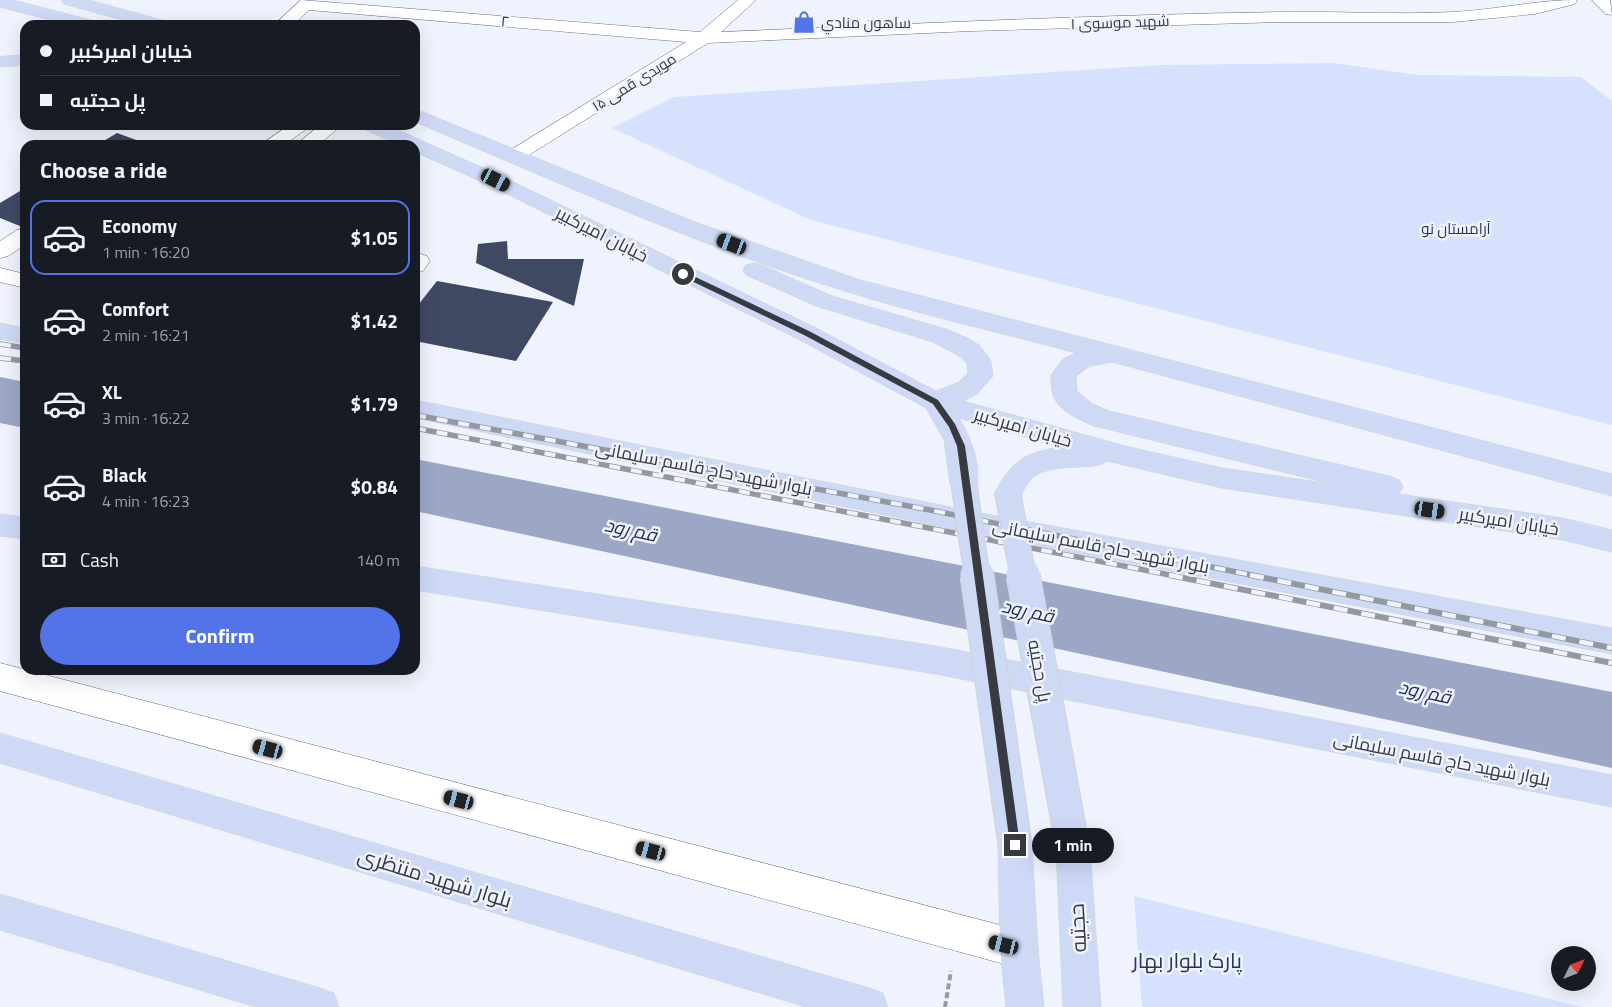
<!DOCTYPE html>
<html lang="en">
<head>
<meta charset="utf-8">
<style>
  body { margin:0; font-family:"Titillium Web",Cairo,sans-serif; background:#20242c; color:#f1f3f6; height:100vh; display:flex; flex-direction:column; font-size:19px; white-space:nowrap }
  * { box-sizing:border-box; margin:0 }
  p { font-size:16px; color:#9ea1a6 }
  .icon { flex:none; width:28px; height:28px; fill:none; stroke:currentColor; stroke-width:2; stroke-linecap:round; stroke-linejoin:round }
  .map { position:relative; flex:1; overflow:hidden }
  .sheet { position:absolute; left:20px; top:140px; width:400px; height:535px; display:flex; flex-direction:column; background:#171b24; border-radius:15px; box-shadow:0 5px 20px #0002 }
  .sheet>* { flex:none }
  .banner { position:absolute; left:20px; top:20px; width:400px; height:110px; border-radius:15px; box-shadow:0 5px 20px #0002; display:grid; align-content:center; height:110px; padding:0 20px; background:#171b24 }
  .needle { width:32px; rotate:48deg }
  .controls { position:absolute; left:1551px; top:946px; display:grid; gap:10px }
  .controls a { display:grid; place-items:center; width:45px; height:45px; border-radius:50%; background:#171b24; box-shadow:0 5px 20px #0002; font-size:25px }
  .end { position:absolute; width:22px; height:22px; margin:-11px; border:6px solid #373a41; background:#fff; box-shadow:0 0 0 2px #fff }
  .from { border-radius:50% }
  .bubble { position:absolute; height:35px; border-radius:18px; background:#171b24; box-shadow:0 5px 20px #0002; font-size:16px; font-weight:700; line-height:35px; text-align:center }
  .car { position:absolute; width:15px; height:30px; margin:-15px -8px; border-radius:6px; box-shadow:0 0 4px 1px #0007; background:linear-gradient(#222 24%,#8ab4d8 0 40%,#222 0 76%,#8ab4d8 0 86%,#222 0) }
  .banner b { display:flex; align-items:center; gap:18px; height:48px; font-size:19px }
  .banner b+b { border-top:1px solid #363941 }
  .banner i { width:12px; height:12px; background:#f1f3f6 }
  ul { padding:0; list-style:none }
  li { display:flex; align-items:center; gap:15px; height:75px; margin:0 10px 8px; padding:0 10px; border:2px solid transparent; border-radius:15px }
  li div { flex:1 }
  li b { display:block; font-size:19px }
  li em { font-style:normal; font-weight:700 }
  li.selected { border-color:#5373e8 }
  li>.icon { width:45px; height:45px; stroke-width:1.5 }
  h2 { padding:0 20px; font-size:22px; line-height:60px }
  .pay { display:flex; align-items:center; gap:12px; height:55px; padding:0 20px; font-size:19px }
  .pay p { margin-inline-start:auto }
  .cta { display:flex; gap:10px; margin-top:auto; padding:10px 20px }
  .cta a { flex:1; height:58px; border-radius:30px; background:#5373e8; color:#fff; font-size:20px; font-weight:700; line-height:58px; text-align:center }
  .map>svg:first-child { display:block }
</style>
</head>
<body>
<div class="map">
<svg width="1612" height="1007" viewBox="0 0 1612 1007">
  <rect width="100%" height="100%" fill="#eef3fe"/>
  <!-- green -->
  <g fill="#d6e1fd">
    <polygon points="1333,63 1417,75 1581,77 1612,101 1612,425 811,220 612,128 674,97 1161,65"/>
    <polygon points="1134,896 1582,1007 1142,1007"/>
  </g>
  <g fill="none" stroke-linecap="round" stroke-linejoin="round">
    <!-- river -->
    <g fill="#9ba7c5" fill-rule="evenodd">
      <polygon points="0,377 25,382 25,428 0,423"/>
      <polygon points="415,459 1612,692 1612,768 415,511"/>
    </g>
  </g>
  <!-- building -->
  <g fill="#404963">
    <polygon points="117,133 150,145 97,145"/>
    <polygon points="25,188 25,223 20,226 0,218 0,203"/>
    <polygon points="507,241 508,259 584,259 574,306 476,263 478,244"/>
    <polygon points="437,281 553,302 516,361 415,341 415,309"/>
  </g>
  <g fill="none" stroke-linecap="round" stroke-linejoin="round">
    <defs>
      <g id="minor">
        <path d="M301,0L700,32L738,0H756L721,32C908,24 1094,15 1281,12C1338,11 1396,15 1453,12C1495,10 1536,0 1577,0L1575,4L1535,14L1453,22H1281L971,31L708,43L521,160L514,162L507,160L504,156L507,152L686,42L309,10L293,25H274Z"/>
        <polygon points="1592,0 1610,0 1612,15 1606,14"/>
        <polygon points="289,125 312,125 284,145 267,145 265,142"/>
        <polygon points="320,125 342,125 318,145 296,145"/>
        <polygon points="25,228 25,245 8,256 0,258 0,241 17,230"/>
        <polygon points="415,252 427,256 430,261 423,271 415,273"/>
        <polygon points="0,268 25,274 25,288 0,282"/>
        <polygon points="0,663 1019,930 1032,936 1038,949 1032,962 1019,968 0,691"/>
      </g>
      <g id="major">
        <polygon points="0,0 12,0 95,21 98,25 69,25 0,7"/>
        <polygon points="62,0 89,0 165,21 168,25 140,25 64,4"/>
        <polygon points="25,55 25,65 0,67 0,57"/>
        <path d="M415,109L695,222L860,280L1612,474V496L1112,362L1090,366L1076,376L1077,391L1091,403L1109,411L1389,476L1399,480L1403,487L1399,494L1563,518L1612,530V552L1563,540L1222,488L1107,461C1096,472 1053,461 1032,478C1026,484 1022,494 1018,502L1008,505L998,502L994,494C1012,461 1023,453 1060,447L959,418C970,437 985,470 974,491L964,495L954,491L950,484L944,440L926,408L798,339L489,185L415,152V145H399L364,129L361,125H387L503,177L814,327L936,391L959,382L968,373L967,364L961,357L933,342L816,306L746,275L743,270L746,265L754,263L762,265L832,296L949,330L967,338L979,345L988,356L991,362L993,376L977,394L963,401L1125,446L1222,468L1332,484L1094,426C1080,420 1058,411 1053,395C1051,389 1051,381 1051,375L1063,359L1076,353C999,332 921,315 845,291C700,247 555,181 415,122Z"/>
        <polygon points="0,323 25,328 25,344 0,339"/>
        <polygon points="415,400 986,514 1612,628 1612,654 986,536 415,418"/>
        <polygon points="0,514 25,517 25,539 0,536"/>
        <polygon points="415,566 936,646 1612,775 1612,807 936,674 415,590"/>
        <polygon points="0,733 869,988 883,993 888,1007 806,1007 0,763"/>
        <polygon points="1015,828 1027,833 1032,845 1038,949 1044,1007 1006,1007 1000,949 998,845 1003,833"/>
        <polygon points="1073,832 1085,837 1090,849 1101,1007 1063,1007 1056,849 1061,837"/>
        <polygon points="0,894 320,988 334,993 339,1007 256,1007 0,930"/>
      </g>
    </defs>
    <!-- minor casing -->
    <use href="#minor" stroke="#686e7e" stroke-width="1"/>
    <!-- major casing -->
    <use href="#major" stroke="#d3d4d5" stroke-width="1"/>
    <!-- path -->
    <polyline stroke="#969aa3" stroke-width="4" stroke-dasharray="6 3" stroke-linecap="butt" points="945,1007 951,971"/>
    <!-- minor -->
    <use href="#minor" fill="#fff" fill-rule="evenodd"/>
    <!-- major -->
    <use href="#major" fill="#ced9f6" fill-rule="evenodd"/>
    <defs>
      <g id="rail-far1">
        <polyline points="0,344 25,348"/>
        <polyline points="0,358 25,361"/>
        <polyline points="415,415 930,510 1256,576"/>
        <polyline points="415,428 1175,576"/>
      </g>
      <g id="rail">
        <polyline points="1169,575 1612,663"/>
        <polyline points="1250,575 1612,648"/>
      </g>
    </defs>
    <!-- rail-far1 casing -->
    <use href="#rail-far1" stroke="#9498a1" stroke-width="5.5"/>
    <!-- rail casing -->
    <use href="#rail" stroke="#9498a1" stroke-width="6"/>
    <!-- rail-far1 -->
    <use href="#rail-far1" stroke="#eef3fe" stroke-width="4" stroke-dasharray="11" stroke-linecap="butt"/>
    <!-- rail -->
    <use href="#rail" stroke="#eef3fe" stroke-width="4.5" stroke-dasharray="14" stroke-linecap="butt"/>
    <defs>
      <g id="major-bridge-far1">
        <polyline points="964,484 977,576"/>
        <polyline points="1008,494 1023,576"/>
      </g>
      <g id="major-bridge">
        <polyline points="977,575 1015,845"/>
        <polyline points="1023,575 1073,849"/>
      </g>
    </defs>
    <!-- major-bridge-far1 casing -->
    <use href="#major-bridge-far1" stroke="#d3d4d5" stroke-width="27" stroke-linecap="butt"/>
    <!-- major-bridge casing -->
    <use href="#major-bridge" stroke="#d3d4d5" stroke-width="35" stroke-linecap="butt"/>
    <!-- major-bridge-far1 -->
    <use href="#major-bridge-far1" stroke="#ced9f6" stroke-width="25"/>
    <!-- major-bridge -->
    <use href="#major-bridge" stroke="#ced9f6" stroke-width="33"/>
  </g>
  <!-- route -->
  <polygon fill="#373a41" points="681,272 685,272 809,331 938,400 955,424 965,446 1020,845 1018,849 1015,850 1010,845 957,446 949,427 933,404 804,335 681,276"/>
  <!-- icons -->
  <defs>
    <symbol id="shop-bare" viewBox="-9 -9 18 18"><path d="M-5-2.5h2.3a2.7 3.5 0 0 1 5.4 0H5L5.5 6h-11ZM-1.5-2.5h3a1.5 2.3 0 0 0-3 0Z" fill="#5373e8" stroke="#eef3fe" stroke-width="2.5" paint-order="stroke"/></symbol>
  </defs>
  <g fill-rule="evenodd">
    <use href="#shop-bare" x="788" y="6" width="32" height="32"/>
  </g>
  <g text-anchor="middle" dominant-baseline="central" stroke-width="5" stroke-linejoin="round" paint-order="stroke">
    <!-- far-street labels -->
    <g font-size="15" fill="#373a41" stroke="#eef3fe">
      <text transform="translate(505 21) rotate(5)">۲</text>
      <text transform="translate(1120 22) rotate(-2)">شهید موسوی ۱</text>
      <text transform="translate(634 82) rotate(-32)">مویدی قمی ۱۵</text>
    </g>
    <!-- far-poi labels -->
    <g font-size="15" fill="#373a41" stroke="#eef3fe" text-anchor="start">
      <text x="821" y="22">ساهون منادي</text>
    </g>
    <!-- far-park labels -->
    <g font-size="15" fill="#27355e" stroke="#eef3fe">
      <text x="1456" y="228">آرامستان نو</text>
    </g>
    <!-- street labels -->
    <g font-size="18" fill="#373a41" stroke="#eef3fe">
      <text transform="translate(602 234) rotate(27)">خیابان امیرکبیر</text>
      <text transform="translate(1023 427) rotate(16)">خیابان امیرکبیر</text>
      <text transform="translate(704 468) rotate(11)">بلوار شهید حاج قاسم سلیمانی</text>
      <text transform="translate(1509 521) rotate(9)">خیابان امیرکبیر</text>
      <text transform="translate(1101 546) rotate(11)">بلوار شهید حاج قاسم سلیمانی</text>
      <text transform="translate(1040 671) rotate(80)">پل حجتیه</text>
      <text transform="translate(1442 759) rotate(11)">بلوار شهید حاج قاسم سلیمانی</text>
    </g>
    <!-- water labels -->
    <g font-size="19" font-style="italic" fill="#1e2a53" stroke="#eef3fe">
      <text transform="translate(631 529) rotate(12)">قم رود</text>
      <text transform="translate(1028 610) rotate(12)">قم رود</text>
      <text transform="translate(1425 691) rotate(12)">قم رود</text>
    </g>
    <!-- near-street labels -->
    <g font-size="21" fill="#373a41" stroke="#eef3fe">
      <text transform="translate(435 877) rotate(17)">بلوار شهید منتظری</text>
      <text transform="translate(1077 928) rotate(-93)">حجتیه</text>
    </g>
    <!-- near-park labels -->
    <g font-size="21" fill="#27355e" stroke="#eef3fe">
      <text x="1187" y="960">پارک بلوار بهار</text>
    </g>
  </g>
</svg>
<div class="controls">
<a><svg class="needle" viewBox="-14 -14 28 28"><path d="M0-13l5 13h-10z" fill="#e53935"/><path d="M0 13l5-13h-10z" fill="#9ea1a6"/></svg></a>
</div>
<i class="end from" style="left:683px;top:274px"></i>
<i class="end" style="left:1015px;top:845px"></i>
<div class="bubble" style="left:1032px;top:828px;width:82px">1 min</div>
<i class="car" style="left:496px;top:180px;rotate:117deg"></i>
<i class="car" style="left:732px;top:244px;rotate:291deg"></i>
<i class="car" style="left:1430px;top:510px;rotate:99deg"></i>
<i class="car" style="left:268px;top:749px;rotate:285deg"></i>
<i class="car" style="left:459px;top:800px;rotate:285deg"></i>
<i class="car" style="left:651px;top:851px;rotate:285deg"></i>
<i class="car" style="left:1004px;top:945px;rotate:284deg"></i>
<div class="banner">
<b><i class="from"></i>خیابان امیرکبیر</b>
<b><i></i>پل حجتیه</b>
</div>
<section class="sheet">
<h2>Choose a ride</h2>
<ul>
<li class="selected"><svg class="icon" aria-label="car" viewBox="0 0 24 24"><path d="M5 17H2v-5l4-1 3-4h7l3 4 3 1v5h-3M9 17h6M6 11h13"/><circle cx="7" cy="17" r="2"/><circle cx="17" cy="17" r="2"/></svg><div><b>Economy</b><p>1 min · 16:20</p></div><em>$1.05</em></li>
<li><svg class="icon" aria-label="car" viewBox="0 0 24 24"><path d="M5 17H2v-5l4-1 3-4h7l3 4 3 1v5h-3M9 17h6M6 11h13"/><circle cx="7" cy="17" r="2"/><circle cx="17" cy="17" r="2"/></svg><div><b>Comfort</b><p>2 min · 16:21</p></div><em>$1.42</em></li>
<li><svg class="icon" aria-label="car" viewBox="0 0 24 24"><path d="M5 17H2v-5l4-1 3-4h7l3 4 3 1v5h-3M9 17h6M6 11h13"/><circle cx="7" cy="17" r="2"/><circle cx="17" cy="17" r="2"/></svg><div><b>XL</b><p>3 min · 16:22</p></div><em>$1.79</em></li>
<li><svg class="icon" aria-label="car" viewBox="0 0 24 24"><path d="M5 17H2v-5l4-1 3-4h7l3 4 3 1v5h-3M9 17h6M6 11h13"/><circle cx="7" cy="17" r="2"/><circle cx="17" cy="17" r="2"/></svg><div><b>Black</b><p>4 min · 16:23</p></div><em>$0.84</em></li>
</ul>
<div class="pay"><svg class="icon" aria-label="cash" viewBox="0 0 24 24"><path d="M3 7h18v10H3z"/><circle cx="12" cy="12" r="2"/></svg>Cash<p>140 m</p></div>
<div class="cta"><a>Confirm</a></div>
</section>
</div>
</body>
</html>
